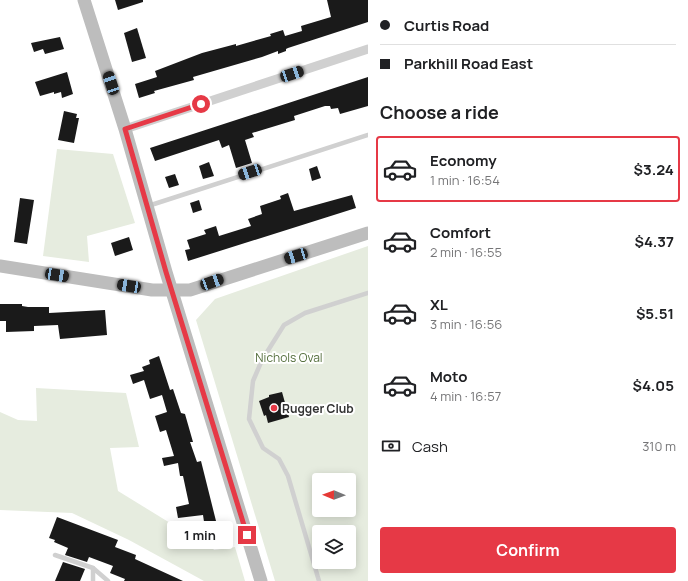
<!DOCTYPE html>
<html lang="en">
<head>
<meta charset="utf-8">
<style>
  body { margin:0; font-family:Manrope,sans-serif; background:#f6f6f6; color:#202124; height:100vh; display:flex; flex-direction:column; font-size:15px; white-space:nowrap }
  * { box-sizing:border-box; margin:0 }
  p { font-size:13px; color:#757577 }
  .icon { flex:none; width:22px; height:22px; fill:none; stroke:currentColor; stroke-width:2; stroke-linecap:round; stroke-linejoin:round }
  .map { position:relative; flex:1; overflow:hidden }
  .drawer { display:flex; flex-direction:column; background:#fff; width:320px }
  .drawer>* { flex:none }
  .top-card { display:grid; align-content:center; height:88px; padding:0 12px; background:#fff }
  .needle { width:26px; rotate:271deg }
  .tools { position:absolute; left:312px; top:473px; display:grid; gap:8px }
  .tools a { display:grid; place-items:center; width:44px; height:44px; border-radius:4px; background:#fff; box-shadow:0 2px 10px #0003; font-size:20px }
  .end { position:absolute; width:18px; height:18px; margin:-9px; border:5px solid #e63946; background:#fff; box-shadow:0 0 0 2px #fff }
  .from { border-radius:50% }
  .bubble { position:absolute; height:28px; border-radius:4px; background:#fff; box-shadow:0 2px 10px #0003; font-size:13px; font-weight:700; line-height:28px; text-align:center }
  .car { position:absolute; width:12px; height:24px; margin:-12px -6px; border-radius:5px; box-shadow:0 0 3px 1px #0007; background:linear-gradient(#222 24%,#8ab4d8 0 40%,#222 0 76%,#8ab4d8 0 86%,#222 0) }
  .top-card b { display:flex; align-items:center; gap:14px; height:38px; font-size:15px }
  .top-card b+b { border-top:1px solid #e0e0e0 }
  .top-card i { width:10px; height:10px; background:#202124 }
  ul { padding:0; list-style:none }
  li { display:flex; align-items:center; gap:12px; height:66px; margin:0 8px 6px; padding:0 4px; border:2px solid transparent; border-radius:4px }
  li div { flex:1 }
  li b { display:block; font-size:15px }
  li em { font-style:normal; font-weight:700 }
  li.active { border-color:#e63946 }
  li>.icon { width:36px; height:36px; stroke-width:1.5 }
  h2 { padding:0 12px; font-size:18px; line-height:48px }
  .pay { display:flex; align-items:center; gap:10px; height:44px; padding:0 12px; font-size:15px }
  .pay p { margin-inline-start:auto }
  .primary-button { display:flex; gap:8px; margin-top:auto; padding:8px 12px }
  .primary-button a { flex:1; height:46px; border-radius:4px; background:#e63946; color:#fff; font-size:16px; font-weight:700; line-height:46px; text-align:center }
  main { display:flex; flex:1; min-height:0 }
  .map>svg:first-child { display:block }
</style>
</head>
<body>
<main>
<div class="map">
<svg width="368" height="581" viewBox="0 0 368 581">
  <rect width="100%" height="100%" fill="#fff"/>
  <!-- green -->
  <g fill="#e6ecdf" fill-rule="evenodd">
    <polygon points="57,149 113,154 135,223 87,236 89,262 43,256"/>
    <path d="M368,246V581H275L196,320L215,299ZM319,480H349V510H319ZM319,532H349V562H319Z"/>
    <polygon points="36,388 126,393 139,447 110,448 118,491 175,526 195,525 214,550 235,547 245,581 204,581 129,540 72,513 0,510 0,412 18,420 37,421"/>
  </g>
  <!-- building -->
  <g fill="#1a1a1a">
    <polygon points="115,0 143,0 143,2 118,10"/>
    <polygon points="327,0 368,0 368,22 288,48 286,49 286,51 278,54 278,51 262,57 193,77 194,80 154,91 155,93 139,98 135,84 157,77 155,71 202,53 236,44 236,46 271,36 270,34 283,30 285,36 302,31 301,26 331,17"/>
    <polygon points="137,28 146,58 132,62 124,33"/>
    <polygon points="60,37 64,49 45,54 43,49 34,52 31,43"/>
    <polygon points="67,72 73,94 62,98 61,92 54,94 54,92 40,96 35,82"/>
    <polygon points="368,77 368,106 340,114 338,108 331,109 330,106 325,106 294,116 295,120 252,133 254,137 245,140 252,163 236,168 229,145 222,148 219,140 155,161 150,148"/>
    <polygon points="64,111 77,114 76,118 79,118 74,143 58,140"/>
    <polygon points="209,162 214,176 203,179 199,166"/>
    <polygon points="317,166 321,178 312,181 309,169"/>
    <polygon points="175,174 179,185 169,188 165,177"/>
    <polygon points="288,193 294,211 352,195 356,208 188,261 185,250 190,249 187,240 206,234 204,230 216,226 219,236 251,226 248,219 262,214 260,206 281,199 280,196"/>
    <polygon points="20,198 34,200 27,244 14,242"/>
    <polygon points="199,200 202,210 193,213 190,203"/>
    <polygon points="129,237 133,250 115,256 111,243"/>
    <polygon points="0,304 22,304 22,306 28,307 49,307 49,313 105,310 107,335 60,339 58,325 34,326 34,331 6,332 6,321 0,321"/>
    <polygon points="159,356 170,390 173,389 181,413 185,414 193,442 190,442 197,462 201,461 219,533 206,535 203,515 178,518 176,507 189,504 183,476 180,476 178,463 164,466 162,458 174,456 166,430 160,432 155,416 167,412 162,395 150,399 144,380 133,384 130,375 144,371 142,367 150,364 149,360"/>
    <polygon points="282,392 289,417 268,423 266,415 264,416 259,401 269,397 269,395"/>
    <polygon points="57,517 118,540 115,547 136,555 135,559 183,581 124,581 125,579 110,573 113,566 89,557 87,562 65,555 68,548 54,542 55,540 49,538"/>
    <polygon points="63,562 85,569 80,581 55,581"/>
  </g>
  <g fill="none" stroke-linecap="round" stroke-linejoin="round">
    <!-- lane -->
    <g stroke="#d0d0d0" stroke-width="4.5">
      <polyline points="148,206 368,135"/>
      <polyline points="55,555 93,568 108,581"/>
      <polyline points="93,581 93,568"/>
      <polyline points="319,581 288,476 279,459 263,448 249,419 253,381 262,360 284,325 305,313 368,293"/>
    </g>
    <!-- street -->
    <polyline stroke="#d0d0d0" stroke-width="9" points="125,129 368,49"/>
    <!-- secondary -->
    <g stroke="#bdbdbd" stroke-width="13">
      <polyline points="84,0 125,129 166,272 261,581"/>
      <polyline points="0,266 152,290 190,290 368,233"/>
    </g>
  </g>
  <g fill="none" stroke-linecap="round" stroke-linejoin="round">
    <!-- route -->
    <polyline stroke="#e63946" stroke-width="5" points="201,104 125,129 166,272 247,535"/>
  </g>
  <!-- markers -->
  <circle fill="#e63946" stroke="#fff" stroke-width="1.5" cx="274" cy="408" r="4"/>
  <g text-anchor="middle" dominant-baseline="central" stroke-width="4" stroke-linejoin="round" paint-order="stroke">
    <!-- park labels -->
    <g font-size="12" fill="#56703f" stroke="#fff">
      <text x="289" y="357">Nichols Oval</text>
    </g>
    <!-- poi labels -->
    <g font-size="12" font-weight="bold" fill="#333" stroke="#fff" text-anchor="start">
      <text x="282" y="408">Rugger Club</text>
    </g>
  </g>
</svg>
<div class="tools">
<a><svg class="needle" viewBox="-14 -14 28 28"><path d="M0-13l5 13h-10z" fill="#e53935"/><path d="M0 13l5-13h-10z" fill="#757577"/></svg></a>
<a><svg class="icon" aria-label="layers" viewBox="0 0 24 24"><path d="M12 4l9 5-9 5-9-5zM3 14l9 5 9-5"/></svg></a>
</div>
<i class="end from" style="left:201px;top:104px"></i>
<i class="end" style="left:247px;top:535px"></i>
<div class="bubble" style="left:167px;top:521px;width:66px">1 min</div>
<i class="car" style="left:292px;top:74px;rotate:72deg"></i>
<i class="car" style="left:111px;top:83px;rotate:342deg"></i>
<i class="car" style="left:250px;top:172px;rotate:252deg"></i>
<i class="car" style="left:296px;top:256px;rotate:253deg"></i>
<i class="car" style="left:57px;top:275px;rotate:99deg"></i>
<i class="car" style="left:212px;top:282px;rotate:70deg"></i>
<i class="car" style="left:129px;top:286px;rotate:279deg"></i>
</div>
<section class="drawer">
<div class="top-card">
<b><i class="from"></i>Curtis Road</b>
<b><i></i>Parkhill Road East</b>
</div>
<h2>Choose a ride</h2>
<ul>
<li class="active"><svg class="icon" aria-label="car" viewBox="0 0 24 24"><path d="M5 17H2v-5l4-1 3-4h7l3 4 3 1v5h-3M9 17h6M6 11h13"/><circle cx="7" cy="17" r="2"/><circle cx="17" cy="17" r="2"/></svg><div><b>Economy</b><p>1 min · 16:54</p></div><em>$3.24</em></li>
<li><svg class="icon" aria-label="car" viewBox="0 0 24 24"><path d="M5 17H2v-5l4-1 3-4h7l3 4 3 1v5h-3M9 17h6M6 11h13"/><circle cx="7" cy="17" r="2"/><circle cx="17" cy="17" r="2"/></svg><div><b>Comfort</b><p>2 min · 16:55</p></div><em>$4.37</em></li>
<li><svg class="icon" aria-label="car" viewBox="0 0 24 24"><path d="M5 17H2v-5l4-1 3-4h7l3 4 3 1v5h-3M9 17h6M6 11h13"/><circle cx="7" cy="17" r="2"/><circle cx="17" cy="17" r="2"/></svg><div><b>XL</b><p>3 min · 16:56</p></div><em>$5.51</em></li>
<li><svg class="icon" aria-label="car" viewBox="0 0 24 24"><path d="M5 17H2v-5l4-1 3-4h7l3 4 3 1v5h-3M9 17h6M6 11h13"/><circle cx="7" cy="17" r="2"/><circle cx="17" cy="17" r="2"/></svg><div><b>Moto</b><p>4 min · 16:57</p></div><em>$4.05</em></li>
</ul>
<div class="pay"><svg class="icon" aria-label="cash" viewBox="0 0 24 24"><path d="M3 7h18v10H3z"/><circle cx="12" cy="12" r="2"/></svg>Cash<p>310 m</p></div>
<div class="primary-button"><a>Confirm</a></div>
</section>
</main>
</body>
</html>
